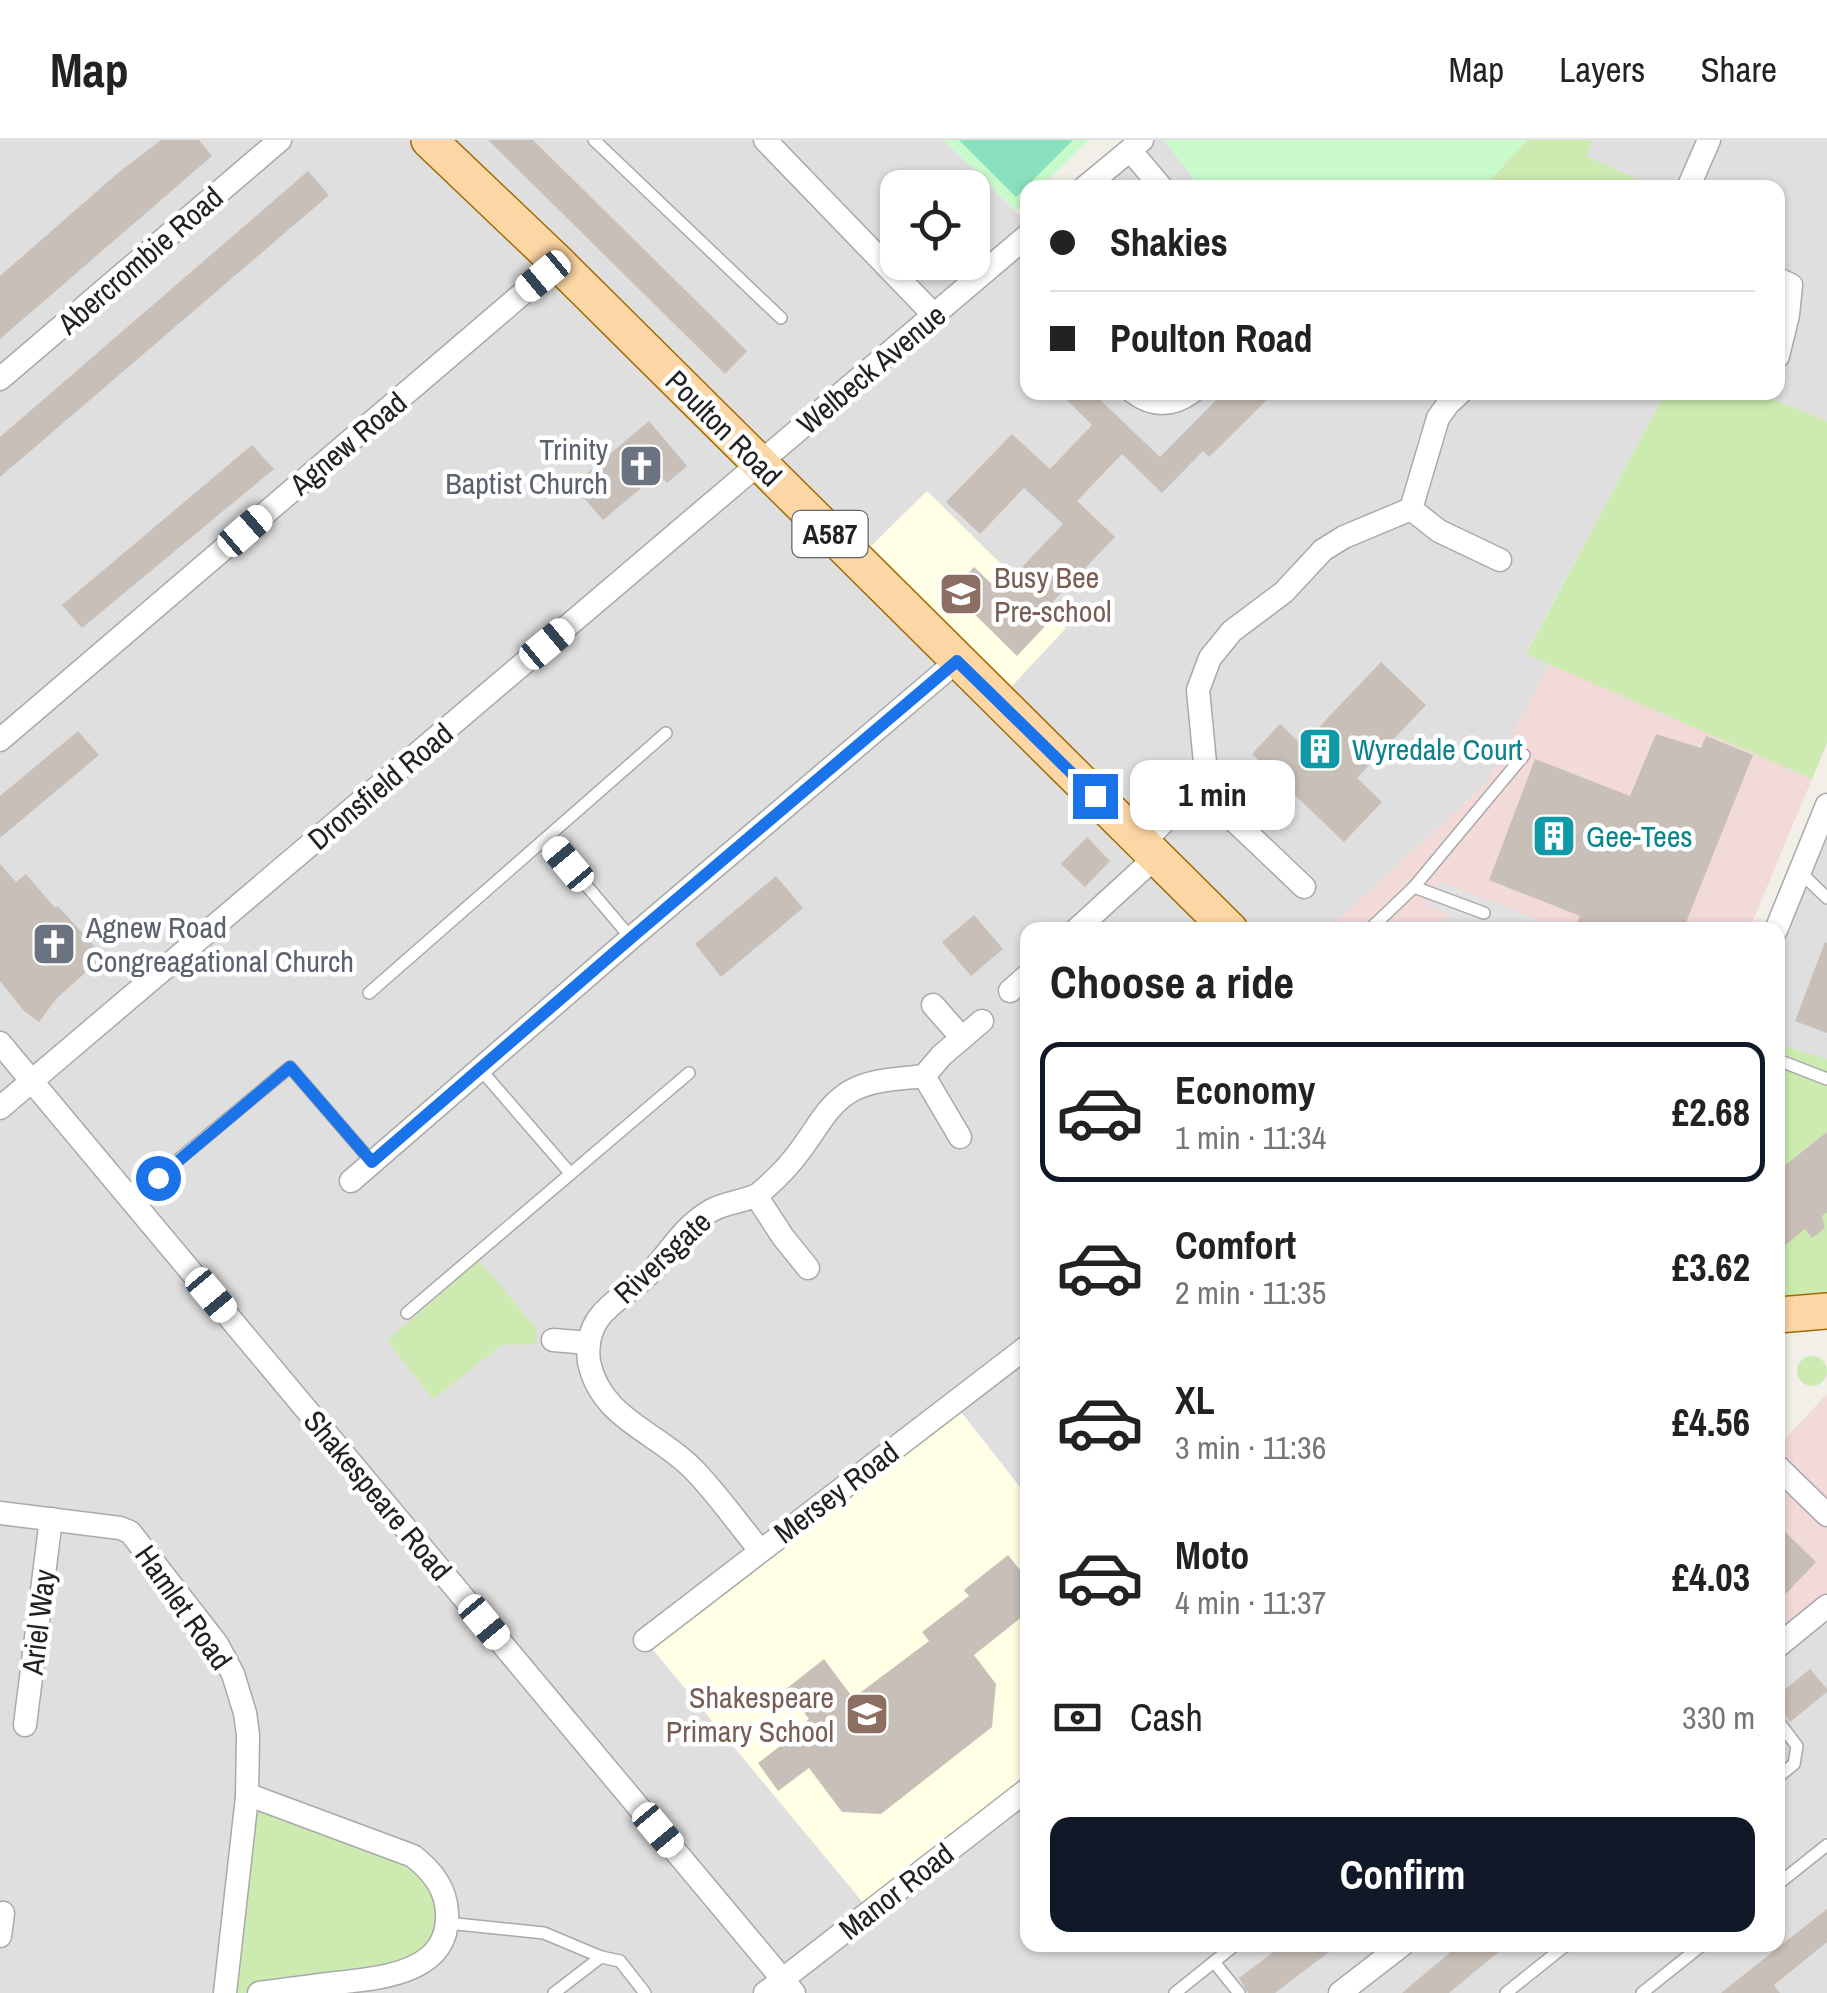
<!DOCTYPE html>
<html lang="en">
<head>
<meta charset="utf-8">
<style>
  body { margin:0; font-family:"Archivo Narrow",sans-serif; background:#f2f2f2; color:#222; height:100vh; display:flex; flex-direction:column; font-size:38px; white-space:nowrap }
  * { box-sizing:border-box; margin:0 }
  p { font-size:32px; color:#767676 }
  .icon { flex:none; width:55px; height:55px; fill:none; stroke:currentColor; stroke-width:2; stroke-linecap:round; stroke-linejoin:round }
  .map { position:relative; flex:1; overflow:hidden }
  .sheet { position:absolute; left:1020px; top:782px; width:765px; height:1030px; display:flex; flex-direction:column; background:#fff; border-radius:20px; box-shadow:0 2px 8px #0004 }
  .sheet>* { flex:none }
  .guide { position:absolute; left:1020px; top:40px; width:765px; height:220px; border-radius:20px; box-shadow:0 2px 8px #0004; display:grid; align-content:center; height:220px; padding:0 30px; background:#fff }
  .fabs { position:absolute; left:880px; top:30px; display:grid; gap:20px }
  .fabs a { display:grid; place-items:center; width:110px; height:110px; border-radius:20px; background:#fff; box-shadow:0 2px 8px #0004; font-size:50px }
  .end { position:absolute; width:45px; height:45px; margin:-22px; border:12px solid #1a73e8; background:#fff; box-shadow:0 0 0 5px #fff }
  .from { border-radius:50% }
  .bubble { position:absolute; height:70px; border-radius:20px; background:#fff; box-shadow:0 2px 8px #0004; font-size:32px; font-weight:800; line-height:70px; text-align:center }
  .car { position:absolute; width:30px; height:60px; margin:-30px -15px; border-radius:12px; box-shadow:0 0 8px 2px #0007; background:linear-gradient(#fff 24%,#345 0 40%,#fff 0 76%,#345 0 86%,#fff 0) }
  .guide b { display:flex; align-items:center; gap:35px; height:95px; font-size:38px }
  .guide b+b { border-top:2px solid #e0e0e0 }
  .guide i { width:25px; height:25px; background:#222 }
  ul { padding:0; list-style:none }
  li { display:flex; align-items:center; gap:30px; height:140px; margin:0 20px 15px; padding:0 10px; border:5px solid transparent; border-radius:20px }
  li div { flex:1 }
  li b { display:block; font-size:38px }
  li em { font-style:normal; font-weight:800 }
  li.current { border-color:#111827 }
  li>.icon { width:90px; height:90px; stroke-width:1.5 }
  h2 { padding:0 30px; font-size:45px; line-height:120px }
  .pay { display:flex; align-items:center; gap:25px; height:110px; padding:0 30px; font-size:38px }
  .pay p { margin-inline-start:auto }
  .action { display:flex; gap:20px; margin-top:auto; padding:20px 30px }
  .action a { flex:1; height:115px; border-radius:20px; background:#111827; color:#fff; font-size:40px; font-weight:800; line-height:115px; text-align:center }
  header { display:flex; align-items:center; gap:60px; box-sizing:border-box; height:140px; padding:0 50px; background:#fff; border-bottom:2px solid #e0e0e0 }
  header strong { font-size:48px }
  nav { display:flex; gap:55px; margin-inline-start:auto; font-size:35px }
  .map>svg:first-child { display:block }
</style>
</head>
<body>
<header>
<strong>Map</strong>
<nav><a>Map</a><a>Layers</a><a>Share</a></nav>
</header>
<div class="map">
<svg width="1827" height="1853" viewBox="0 0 1827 1853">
  <rect width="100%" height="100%" fill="#f2efe9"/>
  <!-- residential -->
  <g fill="#e0dfdf" fill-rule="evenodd">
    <path d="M0,0H944L1027,83L1028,252L1665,253L1526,513L1550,524L1487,642L1327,790H1028V1805H1778V1496L1827,1466V1853H0ZM898,48H972V122H898Z"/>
    <polygon points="1142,0 1164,0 1200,47 1084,48"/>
    <polygon points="1589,0 1827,0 1827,281 1763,255 1764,253 1778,252 1778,48 1654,47 1585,16 1592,3"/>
    <polygon points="1827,665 1827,923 1778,906 1778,790"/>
  </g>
  <!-- commercial -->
  <g fill="#f2dad9">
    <polygon points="1550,524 1812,639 1749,790 1327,790 1487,642"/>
    <polygon points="1827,1254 1827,1466 1778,1496 1778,1306"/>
  </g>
  <!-- education -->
  <g fill="#ffffe5">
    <polygon points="927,351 1066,488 998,561 857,420"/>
    <polygon points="954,1263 1027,1356 1027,1649 870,1771 645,1500"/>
  </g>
  <!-- grass -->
  <g fill="#cdebb0">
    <polygon points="1528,0 1589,0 1592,3 1586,16 1654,47 1487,48 1485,45"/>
    <polygon points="1665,253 1763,253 1763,255 1827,281 1827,603 1812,639 1526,514"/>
    <polygon points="1778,904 1827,919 1827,1171 1778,1175"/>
    <polygon points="479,1120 536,1188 537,1204 502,1205 433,1259 387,1201"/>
    <circle cx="1812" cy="1231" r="15"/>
    <polygon points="247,1657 397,1708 447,1769 425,1820 259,1853 225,1853"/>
  </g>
  <!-- park -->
  <g fill="#c8facc">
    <polygon points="944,0 1089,0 1041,47 1028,48 1027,61 1016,71"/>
    <polygon points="1164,0 1528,0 1483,47 1201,48"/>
  </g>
  <!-- pitch -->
  <polygon fill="#88e0be" points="959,0 1073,0 1016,57"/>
  <!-- parking -->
  <polygon fill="#e2e2e2" points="1440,741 1563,790 1442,790 1448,773 1427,766"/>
  <!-- building -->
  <g fill="#c7bfb8">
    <polygon points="161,0 199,0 212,16 0,199 0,136 118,33"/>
    <polygon points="488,0 533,0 747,211 725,234"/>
    <polygon points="308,31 329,55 0,337 0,297"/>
    <polygon points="1059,252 1092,252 1160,317 1224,252 1275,252 1209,317 1203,311 1162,353 1122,314 1077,361 1115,397 1042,473 1050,481 1017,516 951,451 974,427 999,451 1063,384 1024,348 980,394 946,362 1012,294 1050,329 1092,285"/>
    <polygon points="649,281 687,326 667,343 658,334 603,380 573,345"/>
    <polygon points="252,305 274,329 82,488 62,465"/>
    <polygon points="1381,522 1426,565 1357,638 1382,662 1344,702 1252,614 1280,584 1302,605"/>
    <polygon points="78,591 99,615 0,698 0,656"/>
    <polygon points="1656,594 1701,608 1706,596 1753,615 1683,790 1588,790 1576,785 1580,776 1489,740 1535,619 1630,656"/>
    <polygon points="1087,697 1110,721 1085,747 1061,724"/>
    <polygon points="0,724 16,742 26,734 55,768 58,766 110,824 90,835 87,831 56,859 39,882 24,871 0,841"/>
    <polygon points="776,736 803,768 721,837 695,804"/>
    <polygon points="974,775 1003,809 971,836 942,802"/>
    <polygon points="1825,802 1827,803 1827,893 1795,881"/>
    <polygon points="1827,992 1827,1072 1822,1076 1825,1088 1812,1098 1805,1089 1778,1111 1778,1031"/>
    <polygon points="1778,1385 1816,1422 1778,1462"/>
    <polygon points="1008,1415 1028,1440 1028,1472 974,1515 996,1544 992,1587 881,1674 842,1672 809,1628 778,1651 758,1623 784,1603 781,1600 809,1579 786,1549 824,1519 853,1558 929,1501 922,1492 969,1456 964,1450"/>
    <polygon points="1810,1529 1827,1549 1827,1552 1790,1582 1785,1575 1778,1572 1778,1555"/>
    <polygon points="1827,1769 1827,1802 1774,1845 1780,1853 1721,1853"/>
    <polygon points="1283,1805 1338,1805 1275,1853 1248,1853 1239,1838"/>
    <polygon points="1459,1805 1507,1805 1449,1853 1402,1853"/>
  </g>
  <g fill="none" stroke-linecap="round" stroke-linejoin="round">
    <defs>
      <g id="service">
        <polyline points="594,0 781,178"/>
        <polyline points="547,699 631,798"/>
        <polyline points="1800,732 1827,758"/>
        <polyline points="1414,747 1524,615"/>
        <polyline points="1369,790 1414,747 1484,773"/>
        <polyline points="369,853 666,593"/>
        <polyline points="1778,920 1827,939"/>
        <polyline points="481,930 570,1033"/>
        <polyline points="131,1059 290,927 372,1022"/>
        <polyline points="407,1173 689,933"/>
        <polyline points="1778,1581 1797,1606 1794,1624 1778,1637"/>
        <polyline points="1778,1744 1827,1705"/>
        <polyline points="447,1783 544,1793 601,1817"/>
        <polyline points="1214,1822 1239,1853"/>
        <polyline points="554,1853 601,1817 620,1821 645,1853"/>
        <polyline points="1175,1853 1235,1805"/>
        <polyline points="1506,1853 1566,1805"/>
        <polyline points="1642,1853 1702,1805"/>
      </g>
      <g id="minor">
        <polyline points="765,0 934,175"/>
        <polyline points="1130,10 1162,48"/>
        <polyline points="1084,48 1142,0"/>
        <polyline points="1688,48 1709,0"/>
        <polyline points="1778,139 1791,145 1788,175 1778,216"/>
        <polyline points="0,239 280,0"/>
        <path d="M1133,252C1153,267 1171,267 1192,252"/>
        <polyline points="1411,369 1439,391 1500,420"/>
        <polyline points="0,600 543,136 557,122"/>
        <polyline points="1202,650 1304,747"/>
        <polyline points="1143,703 1179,666 1202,650 1205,623 1198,550 1210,518 1232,491 1284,452 1323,410 1344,397 1411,369 1438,278 1448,264 1461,252"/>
        <polyline points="1076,790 1157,716"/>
        <polyline points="1776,790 1827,665"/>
        <polyline points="1010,851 1028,835"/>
        <polyline points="933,865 962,898"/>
        <polyline points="0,903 794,1853"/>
        <polyline points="924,936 960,997"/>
        <polyline points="0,968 1028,95"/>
        <polyline points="351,1041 631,798 957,521"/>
        <polyline points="757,1057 783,1097 808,1128"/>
        <polyline points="553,1200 589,1203"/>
        <polyline points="1778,1327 1827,1375"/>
        <polyline points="0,1373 120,1388 130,1392 217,1504 233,1534 245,1573 248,1595 247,1657 225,1853"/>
        <path d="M760,1410C737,1383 717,1353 692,1328C657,1292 601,1279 589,1222C587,1207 590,1191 598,1179C612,1160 633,1150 649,1134C672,1110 682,1087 712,1070C726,1062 753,1060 761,1052C776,1039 791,1024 802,1008C818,987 827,965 851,951C872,939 900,939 924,936L942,915L982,881"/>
        <polyline points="645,1500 1028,1206"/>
        <polyline points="1778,1506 1827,1466"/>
        <polyline points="25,1585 51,1379"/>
        <path d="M247,1657L257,1658L413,1716C432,1731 446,1748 447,1773C450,1834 379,1838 336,1843C310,1846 285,1850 259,1853"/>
        <polyline points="0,1796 3,1773"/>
        <polyline points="765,1853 1028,1649"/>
        <polyline points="1340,1853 1402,1805"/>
      </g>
      <g id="primary">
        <polyline points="429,0 557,122 1230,790"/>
        <polyline points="1778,1175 1827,1171"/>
      </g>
    </defs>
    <!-- service casing -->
    <use href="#service" stroke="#a9a9a9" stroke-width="14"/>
    <!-- minor casing -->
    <use href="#minor" stroke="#a9a9a9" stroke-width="25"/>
    <!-- primary casing -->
    <use href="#primary" stroke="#a06b00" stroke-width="38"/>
    <!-- service -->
    <use href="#service" stroke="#fff" stroke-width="11"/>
    <!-- minor -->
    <use href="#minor" stroke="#fff" stroke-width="22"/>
    <!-- primary -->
    <use href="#primary" stroke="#fcd6a4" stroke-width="35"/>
  </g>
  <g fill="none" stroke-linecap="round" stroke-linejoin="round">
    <!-- route -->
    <polyline stroke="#1a73e8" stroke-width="12" points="158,1038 290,927 372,1022 631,798 957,521 1095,656"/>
  </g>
  <!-- icons -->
  <defs>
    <symbol id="church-square" viewBox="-11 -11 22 22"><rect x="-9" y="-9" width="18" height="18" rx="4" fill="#6b7280" stroke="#fff"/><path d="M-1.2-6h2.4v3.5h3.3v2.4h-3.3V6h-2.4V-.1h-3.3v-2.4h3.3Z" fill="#fff"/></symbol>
    <symbol id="school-square" viewBox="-11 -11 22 22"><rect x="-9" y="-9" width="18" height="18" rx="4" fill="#8d6e63" stroke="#fff"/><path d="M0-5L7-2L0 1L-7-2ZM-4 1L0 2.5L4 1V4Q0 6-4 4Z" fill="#fff"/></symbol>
    <symbol id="building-square" viewBox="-11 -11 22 22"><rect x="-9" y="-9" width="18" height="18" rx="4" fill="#0f9aa8" stroke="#fff"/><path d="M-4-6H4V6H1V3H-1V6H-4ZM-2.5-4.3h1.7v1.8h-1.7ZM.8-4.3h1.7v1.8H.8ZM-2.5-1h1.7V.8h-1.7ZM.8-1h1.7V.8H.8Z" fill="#fff"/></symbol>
  </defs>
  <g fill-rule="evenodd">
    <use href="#church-square" x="616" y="301" width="50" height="50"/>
    <use href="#school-square" x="936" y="429" width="50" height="50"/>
    <use href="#building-square" x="1295" y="584" width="50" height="50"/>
    <use href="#building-square" x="1529" y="671" width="50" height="50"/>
    <use href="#church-square" x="29" y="779" width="50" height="50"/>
    <use href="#school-square" x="842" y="1549" width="50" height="50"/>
  </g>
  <g text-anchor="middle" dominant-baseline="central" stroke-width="9" stroke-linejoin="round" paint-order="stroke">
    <!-- shield labels -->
    <rect fill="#fff" stroke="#646464" stroke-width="2.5" x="792.5" y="371" width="75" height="46" rx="8"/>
    <g font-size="28" font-weight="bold" fill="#222">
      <text x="830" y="394">A587</text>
    </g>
    <!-- street labels -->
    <g font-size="30" fill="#222" stroke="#fff">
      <text transform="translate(140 120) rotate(-41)">Abercrombie Road</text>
      <text transform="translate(871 229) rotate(-40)">Welbeck Avenue</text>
      <text transform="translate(724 288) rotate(45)">Poulton Road</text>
      <text transform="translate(348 303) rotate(-40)">Agnew Road</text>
      <text transform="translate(380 646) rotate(-40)">Dronsfield Road</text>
      <text transform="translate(662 1117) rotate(-43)">Riversgate</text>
      <text transform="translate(836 1352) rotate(-37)">Mersey Road</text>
      <text transform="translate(378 1355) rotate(50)">Shakespeare Road</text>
      <text transform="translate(184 1467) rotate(55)">Hamlet Road</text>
      <text transform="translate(38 1482) rotate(-83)">Ariel Way</text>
      <text transform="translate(896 1751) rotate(-38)">Manor Road</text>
    </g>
    <!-- worship labels -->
    <g font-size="30" fill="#5b616d" stroke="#fff" text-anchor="end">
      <text x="608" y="309">Trinity<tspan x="608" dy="34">Baptist Church</tspan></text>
      <text x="86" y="787" text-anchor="start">Agnew Road<tspan x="86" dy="34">Congreagational Church</tspan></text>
    </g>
    <!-- education labels -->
    <g font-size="30" fill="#785e54" stroke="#fff" text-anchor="start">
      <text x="994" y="437">Busy Bee<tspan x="994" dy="34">Pre-school</tspan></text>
      <text x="834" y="1557" text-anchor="end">Shakespeare<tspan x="834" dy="34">Primary School</tspan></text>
    </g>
    <!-- culture labels -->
    <g font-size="30" fill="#0d838f" stroke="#fff" text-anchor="start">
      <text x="1352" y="609">Wyredale Court</text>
      <text x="1586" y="696">Gee-Tees</text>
    </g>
  </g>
</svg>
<div class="fabs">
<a><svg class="icon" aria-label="locate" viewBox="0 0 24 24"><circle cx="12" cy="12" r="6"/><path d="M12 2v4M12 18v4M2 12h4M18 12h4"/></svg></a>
</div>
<i class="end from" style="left:158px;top:1038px"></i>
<i class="end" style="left:1095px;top:656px"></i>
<div class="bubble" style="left:1130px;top:620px;width:165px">1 min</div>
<i class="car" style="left:543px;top:136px;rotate:230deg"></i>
<i class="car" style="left:245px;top:391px;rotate:49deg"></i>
<i class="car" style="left:547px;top:504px;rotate:50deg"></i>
<i class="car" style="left:568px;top:724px;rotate:320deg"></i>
<i class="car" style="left:211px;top:1155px;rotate:140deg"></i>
<i class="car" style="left:484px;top:1482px;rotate:140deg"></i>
<i class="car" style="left:658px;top:1690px;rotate:140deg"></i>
<div class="guide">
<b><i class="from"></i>Shakies</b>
<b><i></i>Poulton Road</b>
</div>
<section class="sheet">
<h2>Choose a ride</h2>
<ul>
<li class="current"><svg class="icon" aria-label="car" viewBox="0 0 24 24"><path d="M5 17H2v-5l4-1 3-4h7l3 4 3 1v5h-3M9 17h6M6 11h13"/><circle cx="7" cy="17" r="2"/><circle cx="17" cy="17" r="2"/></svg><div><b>Economy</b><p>1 min · 11:34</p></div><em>£2.68</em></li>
<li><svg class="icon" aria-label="car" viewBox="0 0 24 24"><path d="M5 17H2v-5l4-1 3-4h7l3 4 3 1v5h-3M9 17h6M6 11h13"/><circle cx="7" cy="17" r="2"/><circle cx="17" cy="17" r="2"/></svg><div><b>Comfort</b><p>2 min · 11:35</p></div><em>£3.62</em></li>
<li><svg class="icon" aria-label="car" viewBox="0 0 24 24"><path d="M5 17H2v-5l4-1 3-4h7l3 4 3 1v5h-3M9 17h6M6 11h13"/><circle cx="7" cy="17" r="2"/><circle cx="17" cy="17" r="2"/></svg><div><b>XL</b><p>3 min · 11:36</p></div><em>£4.56</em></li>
<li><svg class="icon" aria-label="car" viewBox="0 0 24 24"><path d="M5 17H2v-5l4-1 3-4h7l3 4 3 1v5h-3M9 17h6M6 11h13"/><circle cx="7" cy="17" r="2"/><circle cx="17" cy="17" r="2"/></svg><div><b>Moto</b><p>4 min · 11:37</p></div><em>£4.03</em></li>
</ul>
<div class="pay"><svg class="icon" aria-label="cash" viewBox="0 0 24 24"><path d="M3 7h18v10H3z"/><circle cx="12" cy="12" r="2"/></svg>Cash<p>330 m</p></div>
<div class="action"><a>Confirm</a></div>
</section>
</div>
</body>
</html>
